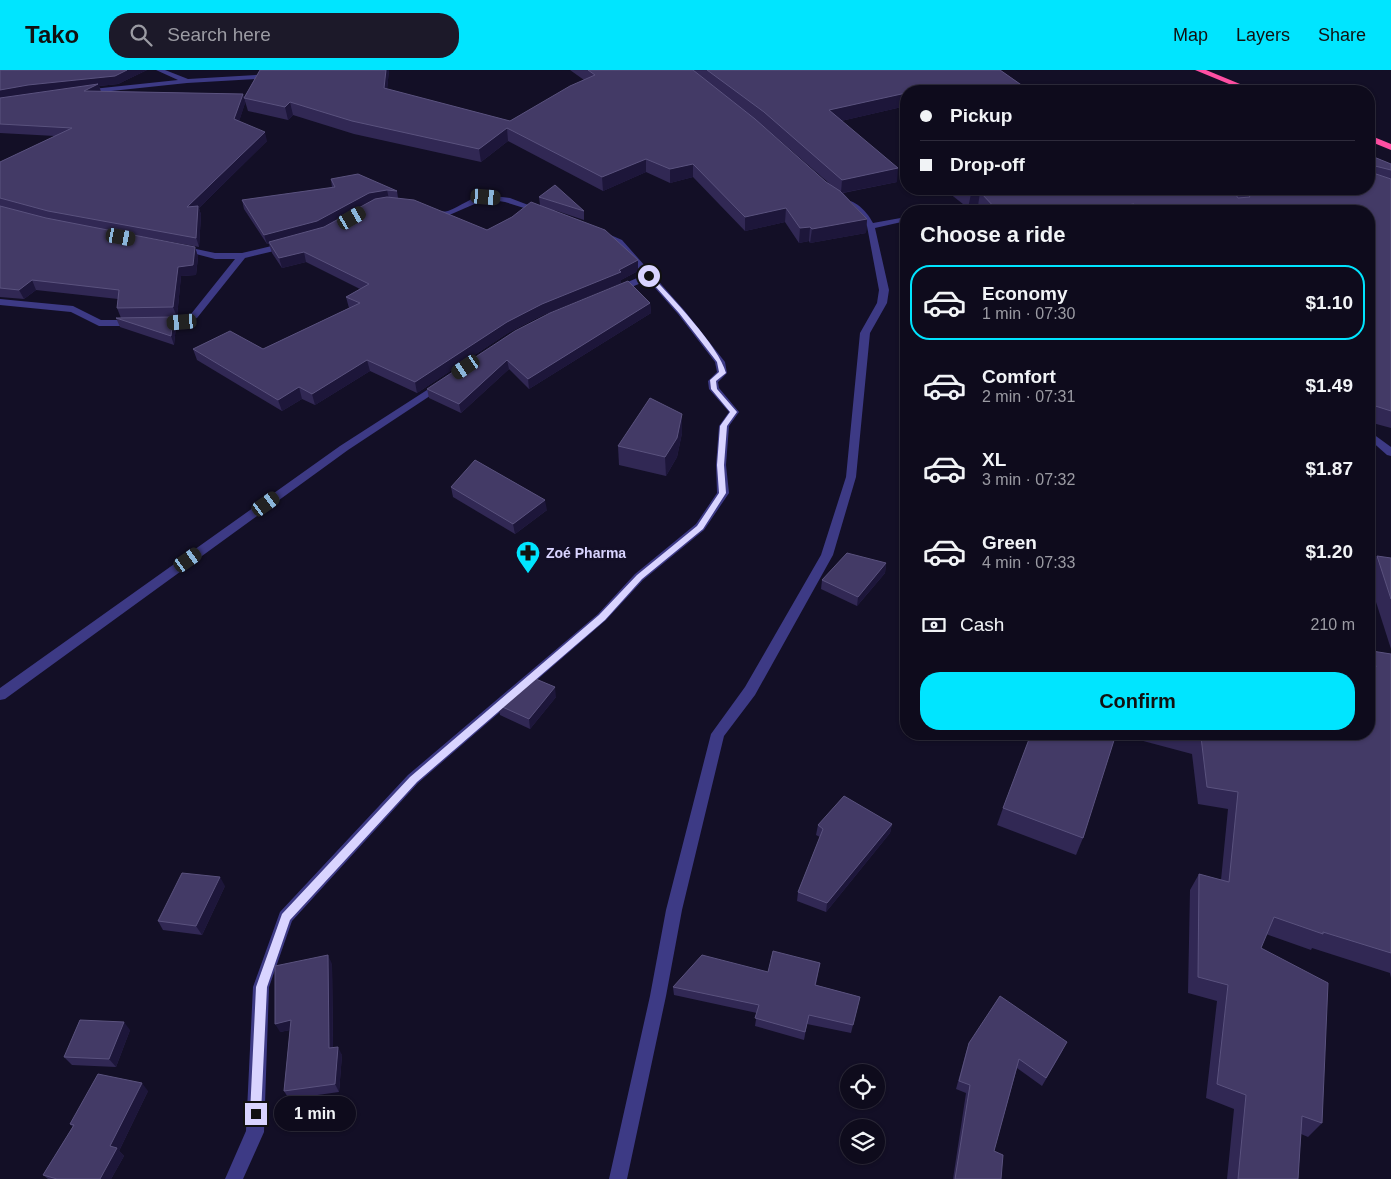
<!DOCTYPE html>
<html lang="en">
<head>
<meta charset="utf-8">
<style>
  body { margin:0; font-family:Arial,sans-serif; background:#1c1929; color:#f1f3f6; height:100vh; display:flex; flex-direction:column; font-size:19px; white-space:nowrap }
  * { box-sizing:border-box; margin:0 }
  p { font-size:16px; color:#9b9ba3 }
  .icon { flex:none; width:28px; height:28px; fill:none; stroke:currentColor; stroke-width:2; stroke-linecap:round; stroke-linejoin:round }
  .map { position:relative; flex:1; overflow:hidden }
  .side { position:absolute; left:900px; top:135px; width:475px; height:535px; display:flex; flex-direction:column; background:#0e0b1c; border-radius:20px; box-shadow:0 1px 4px #0004,0 0 0 1px #2e2b3b }
  .side>* { flex:none }
  .hud { position:absolute; left:900px; top:15px; width:475px; height:110px; border-radius:20px; box-shadow:0 1px 4px #0004,0 0 0 1px #2e2b3b; display:grid; align-content:center; height:110px; padding:0 20px; background:#0e0b1c }
  .tools { position:absolute; left:840px; top:994px; display:grid; gap:10px }
  .tools a { display:grid; place-items:center; width:45px; height:45px; border-radius:50%; background:#0e0b1c; box-shadow:0 1px 4px #0004,0 0 0 1px #2e2b3b; font-size:25px }
  .end { position:absolute; width:22px; height:22px; margin:-11px; border:6px solid #d9d4ff; background:#111; box-shadow:0 0 0 2px #111 }
  .from { border-radius:50% }
  .bubble { position:absolute; height:35px; border-radius:18px; background:#0e0b1c; box-shadow:0 1px 4px #0004,0 0 0 1px #2e2b3b; font-size:16px; font-weight:800; line-height:35px; text-align:center }
  .car { position:absolute; width:15px; height:30px; margin:-15px -8px; border-radius:6px; box-shadow:0 0 4px 1px #0007; background:linear-gradient(#222 24%,#8ab4d8 0 40%,#222 0 76%,#8ab4d8 0 86%,#222 0) }
  .hud b { display:flex; align-items:center; gap:18px; height:48px; font-size:19px }
  .hud b+b { border-top:1px solid #2e2b3b }
  .hud i { width:12px; height:12px; background:#f1f3f6 }
  ul { padding:0; list-style:none }
  li { display:flex; align-items:center; gap:15px; height:75px; margin:0 10px 8px; padding:0 10px; border:2px solid transparent; border-radius:20px }
  li div { flex:1 }
  li b { display:block; font-size:19px }
  li em { font-style:normal; font-weight:800 }
  li.active { border-color:#00e5ff }
  li>.icon { width:45px; height:45px; stroke-width:1.5 }
  h2 { padding:0 20px; font-size:22px; line-height:60px }
  .pay { display:flex; align-items:center; gap:12px; height:55px; padding:0 20px; font-size:19px }
  .pay p { margin-inline-start:auto }
  .cta { display:flex; gap:10px; margin-top:auto; padding:10px 20px }
  .cta a { flex:1; height:58px; border-radius:20px; background:#00e5ff; color:#111; font-size:20px; font-weight:800; line-height:58px; text-align:center }
  header { display:flex; align-items:center; gap:30px; box-sizing:border-box; height:70px; padding:0 25px; background:#00e5ff; color:#111 }
  header strong { font-size:24px }
  nav { display:flex; gap:28px; margin-inline-start:auto; font-size:18px }
  .search { width:350px; height:45px; background:#1c1929; display:flex; align-items:center; gap:12px; box-sizing:border-box; padding:0 18px; border-radius:20px; color:#9b9ba3; font-size:19px }
  .map>svg:first-child { display:block }
</style>
</head>
<body>
<header>
<strong>Tako</strong>
<div class="search"><svg class="icon" aria-label="search" viewBox="0 0 24 24"><circle cx="10" cy="10" r="6"/><path d="M15 15l6 6"/></svg>Search here</div>
<nav><a>Map</a><a>Layers</a><a>Share</a></nav>
</header>
<div class="map">
<svg width="1391" height="1109" viewBox="0 0 1391 1109">
  <rect width="100%" height="100%" fill="#130f26"/>
  <g fill="none" stroke-linecap="round" stroke-linejoin="round">
    <!-- street -->
    <g fill="#3d3a85" fill-rule="evenodd">
      <polygon points="156,0 165,0 188,9 271,4 274,6 271,8 187,13 83,24 80,22 83,20 178,10"/>
      <path d="M486,125L510,128L544,141L540,143L505,132L486,129L447,146L440,147L428,143C433,139 441,143 448,141C461,136 471,127 486,125Z"/>
      <path d="M843,130C856,129 868,143 873,153L906,147V151L875,158L889,220L887,233L870,263L856,407L833,485L755,625L724,666L682,840L666,926L627,1109H609L650,926L666,840L711,664L745,617L821,485L846,407L860,263L877,233L879,220L867,156L861,146L843,134Z"/>
      <polygon points="600,163 606,163 622,170 684,240 725,292 727,303 718,312 719,318 739,342 729,356 726,395 729,423 704,460 643,510 606,550 418,713 292,851 269,917 264,1062 243,1109 225,1109 246,1061 253,917 280,842 408,705 598,544 635,504 696,454 717,423 716,395 719,356 729,342 709,319 708,311 717,302 715,292 678,244 648,210 620,222 614,222 614,218 644,205 616,174 600,167"/>
      <polygon points="288,172 292,175 291,177 245,188 197,248 182,255 160,256 155,253 160,250 180,249 191,244 235,189 215,189 177,179 177,175 215,183 242,183"/>
      <polygon points="0,229 73,236 101,250 135,250 140,253 135,256 99,256 71,242 0,235"/>
      <polygon points="441,311 446,314 445,316 348,380 5,629 0,630 0,618 340,376"/>
      <polygon points="1369,361 1391,377 1391,386 1387,385 1369,369"/>
    </g>
    <!-- highway -->
    <g fill="#ff4fa3" fill-rule="evenodd">
      <polygon points="1195,0 1206,0 1257,21 1246,21"/>
      <polygon points="1369,65 1391,74 1391,80 1369,71"/>
    </g>
  </g>
  <!-- wall -->
  <g fill="#312854" fill-rule="evenodd">
    <polygon points="0,0 147,0 118,14 99,16 101,21 243,24 245,33 239,51 267,71 199,138 201,145 199,177 117,162 195,177 198,187 196,205 181,206 177,247 173,247 176,256 174,275 120,257 116,248 121,248 117,238 118,229 36,220 24,229 0,227 0,92 55,66 0,63"/>
    <path d="M260,0H389L387,19L510,51L584,10L570,0H1000L1030,21H906V36L841,51L897,112L843,123L867,149L866,163L810,173L809,171L799,173L785,152L745,161L693,107L670,113L646,102L603,121L508,71L481,92L354,64L293,45L288,50L248,41L244,28ZM758,52L763,56L831,115L826,112Z"/>
    <polygon points="1369,85 1391,94 1391,358 1369,352 1369,141 983,141 978,136 968,138 944,119 1369,119"/>
    <polygon points="331,109 397,121 398,128 487,160 540,135 539,127 584,141 584,150 554,140 638,190 638,201 621,210 621,213 543,245 508,263 417,323 370,301 315,335 302,329 282,341 197,290 193,279 263,279 349,238 346,227 360,219 306,192 282,198 272,183 269,174 267,174 244,139 242,130 332,118"/>
    <polygon points="650,233 651,243 529,319 509,299 461,343 429,328 427,319"/>
    <polygon points="682,363 677,387 666,406 619,395 618,376"/>
    <polygon points="451,417 547,440 515,464 453,427"/>
    <polygon points="1377,486 1391,488 1391,579 1369,510 1369,500"/>
    <polygon points="886,493 885,503 857,536 821,519 822,510"/>
    <polygon points="1372,581 1391,584 1391,908 1390,903 1312,878 1311,880 1266,864 1261,878 1322,1053 1308,1067 1301,1064 1298,1109 1227,1109 1234,1039 1206,1028 1217,931 1188,923 1190,820 1199,804 1221,810 1228,739 1198,734 1192,684 1117,664 1369,664 1369,586"/>
    <polygon points="556,627 530,659 500,645 498,635"/>
    <polygon points="1079,664 1116,664 1083,768 1076,785 997,755 1003,738"/>
    <polygon points="892,754 890,763 826,842 797,831 798,822 820,767 816,765 818,755"/>
    <polygon points="225,816 202,865 163,860 158,851"/>
    <polygon points="820,893 816,915 860,927 851,963 807,954 804,970 755,956 757,943 674,925 673,917 768,902"/>
    <polygon points="332,894 333,977 342,985 339,1022 289,1029 284,1021 290,960 280,962"/>
    <polygon points="130,960 116,997 72,995 64,987"/>
    <polygon points="969,973 1063,980 1042,1016 1017,998 994,1081 1001,1109 953,1109 966,1023 956,1019 966,982"/>
    <polygon points="148,1021 119,1081 124,1086 111,1109 48,1109 43,1105 73,1057 70,1054"/>
  </g>
  <!-- shaded-wall -->
  <g fill="#1d163a">
    <polygon points="127,0 147,0 118,14 99,16 101,23 0,30 0,20 28,15"/>
    <polygon points="386,0 389,0 386,31 384,18"/>
    <polygon points="936,19 936,21 924,21"/>
    <polygon points="906,23 906,36 828,54 829,40"/>
    <polygon points="243,24 245,33 237,58 234,49"/>
    <polygon points="290,32 293,45 288,50 285,37"/>
    <polygon points="507,58 508,71 481,92 479,79"/>
    <polygon points="265,62 267,71 199,138 201,145 199,177 187,137"/>
    <polygon points="646,89 646,102 603,121 602,107"/>
    <polygon points="693,94 693,107 670,113 670,99"/>
    <polygon points="898,98 897,112 841,123 842,110"/>
    <polygon points="387,120 389,129 319,160 267,174 264,165 369,123"/>
    <polygon points="980,122 978,136 968,138 971,124"/>
    <polygon points="1134,134 1132,141 1084,141"/>
    <polygon points="786,138 785,152 745,161 745,147"/>
    <polygon points="867,149 866,163 810,173 812,159"/>
    <polygon points="810,157 809,171 799,173 800,158"/>
    <polygon points="195,177 198,187 196,205 181,206 177,247 173,237 178,197"/>
    <polygon points="304,182 306,192 282,198 279,188"/>
    <polygon points="638,190 638,201 621,210 621,213 543,245 508,263 417,323 415,312 507,252 542,234 619,200"/>
    <polygon points="32,210 36,220 24,229 19,220"/>
    <polygon points="650,233 651,243 529,319 528,309"/>
    <polygon points="173,247 176,256 174,275 171,266"/>
    <polygon points="367,290 370,301 315,335 312,324"/>
    <polygon points="507,290 509,299 461,343 459,334"/>
    <polygon points="299,317 302,329 282,341 278,330"/>
    <polygon points="682,344 682,363 677,387 666,406 665,387"/>
    <polygon points="545,430 547,440 515,464 513,454"/>
    <polygon points="886,493 885,503 857,536 858,527"/>
    <polygon points="555,617 556,627 530,659 529,649"/>
    <polygon points="892,754 890,763 826,842 827,833"/>
    <polygon points="220,807 225,816 202,865 196,856"/>
    <polygon points="328,885 332,894 333,986 329,978"/>
    <polygon points="291,950 295,959 280,962 275,954"/>
    <polygon points="124,952 130,960 116,997 109,989"/>
    <polygon points="338,977 342,985 339,1022 335,1014"/>
    <polygon points="142,1013 148,1021 119,1081 124,1086 111,1109 100,1109 110,1076"/>
  </g>
  <!-- building -->
  <g fill="#433a66" stroke="#5a527e">
    <polygon points="0,0 127,0 115,6 28,15 0,20"/>
    <polygon points="260,0 386,0 384,18 510,51 570,16 595,5 588,0 693,0 755,49 826,112 840,121 867,149 812,159 810,157 800,158 786,138 745,147 693,94 670,99 646,89 602,107 507,58 479,79 352,51 290,32 285,37 244,28"/>
    <polygon points="707,0 1000,0 1030,21 940,21 936,19 924,21 906,21 906,23 829,40 898,98 842,110 764,42"/>
    <polygon points="98,14 84,21 243,24 234,49 265,62 187,137 198,136 196,168 48,141 0,128 0,92 72,58 0,54 0,28"/>
    <polygon points="1369,85 1391,94 1391,100 1375,96 1373,97 1373,103 1391,109 1391,341 1369,334 1369,141 1154,141 1152,138 1139,140 1134,134 1084,141 998,141 980,122 971,124 964,119 1232,119 1238,128 1250,127 1244,119 1369,119"/>
    <polygon points="358,104 397,121 387,120 369,123 317,151 264,165 242,130 335,117 331,109"/>
    <polygon points="555,115 584,141 539,127"/>
    <polygon points="387,127 414,130 487,160 512,147 531,132 605,160 638,190 619,200 621,202 542,234 507,252 415,312 367,290 312,324 299,317 278,330 193,279 230,261 263,279 360,233 346,227 369,214 304,182 279,188 269,172 324,157 375,129"/>
    <polygon points="0,136 46,148 195,177 193,195 178,197 173,237 117,238 119,220 32,210 19,220 0,218"/>
    <polygon points="628,211 650,233 528,309 507,290 459,334 427,319 515,261 550,243"/>
    <polygon points="173,247 171,266 116,248"/>
    <polygon points="650,328 682,344 677,368 665,387 618,376"/>
    <polygon points="475,390 545,430 513,454 451,417"/>
    <polygon points="847,483 886,493 858,527 822,510"/>
    <polygon points="1377,486 1391,488 1391,529"/>
    <polygon points="1372,581 1391,584 1391,883 1323,862 1323,864 1274,847 1261,878 1328,913 1322,1053 1302,1046 1298,1109 1238,1109 1246,1025 1217,1014 1228,915 1198,907 1199,804 1229,812 1238,722 1207,717 1201,667 1189,664 1369,664 1369,596 1376,597"/>
    <polygon points="531,607 555,617 529,649 498,635"/>
    <polygon points="1031,664 1078,664 1083,666 1084,664 1116,664 1083,768 1003,738"/>
    <polygon points="844,726 892,754 827,833 798,822 823,759 818,755"/>
    <polygon points="182,803 220,807 196,856 158,851"/>
    <polygon points="773,881 820,893 815,915 860,927 853,955 809,945 805,962 755,948 759,935 673,917 702,885 768,902"/>
    <polygon points="328,885 329,978 338,977 335,1014 284,1021 291,950 275,954 275,896"/>
    <polygon points="1000,926 1067,972 1046,1008 1019,989 994,1081 1003,1085 1001,1109 955,1109 970,1015 959,1011 969,973"/>
    <polygon points="80,950 124,952 109,989 64,987"/>
    <polygon points="98,1004 142,1013 110,1076 117,1078 100,1109 57,1109 43,1105 74,1055 70,1054"/>
  </g>
  <!-- route -->
  <path fill="#d9d4ff" d="M647,205H651C671,227 719,276 726,303L716,311L717,319L737,342L727,356L724,395L726,423L703,459L642,509L605,550L417,712L290,850L267,917L261,1044L260,1048L256,1049L252,1048L250,1044L256,917L282,844L410,707L599,545L637,505L697,456L719,423L717,395L720,356L730,342L711,319L710,310L719,302L717,292L679,243L647,207Z"/>
  <!-- icons -->
  <defs>
    <symbol id="pharmacy-pin" viewBox="-11 -11 22 30"><path d="M0 17L-7.5 6A9.5 9.5 0 1 1 7.5 6Z" fill="#00e5ff" stroke="#130f26"/><path d="M-2-6h4v4h4v4h-4v4h-4v-4h-4v-4h4Z" fill="#111"/></symbol>
  </defs>
  <g fill-rule="evenodd">
    <use href="#pharmacy-pin" x="514" y="469" width="28" height="38"/>
  </g>
  <g text-anchor="middle" dominant-baseline="central" stroke-width="4.5" stroke-linejoin="round" paint-order="stroke">
    <!-- poi labels -->
    <g font-size="14" font-weight="bold" fill="#d9d4ff" stroke="#130f26" text-anchor="start">
      <text x="546" y="483">Zoé Pharma</text>
    </g>
  </g>
</svg>
<div class="tools">
<a><svg class="icon" aria-label="locate" viewBox="0 0 24 24"><circle cx="12" cy="12" r="6"/><path d="M12 2v4M12 18v4M2 12h4M18 12h4"/></svg></a>
<a><svg class="icon" aria-label="layers" viewBox="0 0 24 24"><path d="M12 4l9 5-9 5-9-5zM3 14l9 5 9-5"/></svg></a>
</div>
<i class="end from" style="left:649px;top:206px"></i>
<i class="end" style="left:256px;top:1044px"></i>
<div class="bubble" style="left:274px;top:1026px;width:82px">1 min</div>
<i class="car" style="left:486px;top:127px;rotate:95deg"></i>
<i class="car" style="left:352px;top:148px;rotate:60deg"></i>
<i class="car" style="left:121px;top:167px;rotate:100deg"></i>
<i class="car" style="left:182px;top:252px;rotate:265deg"></i>
<i class="car" style="left:466px;top:297px;rotate:236deg"></i>
<i class="car" style="left:266px;top:434px;rotate:54deg"></i>
<i class="car" style="left:188px;top:490px;rotate:55deg"></i>
<div class="hud">
<b><i class="from"></i>Pickup</b>
<b><i></i>Drop-off</b>
</div>
<section class="side">
<h2>Choose a ride</h2>
<ul>
<li class="active"><svg class="icon" aria-label="car" viewBox="0 0 24 24"><path d="M5 17H2v-5l4-1 3-4h7l3 4 3 1v5h-3M9 17h6M6 11h13"/><circle cx="7" cy="17" r="2"/><circle cx="17" cy="17" r="2"/></svg><div><b>Economy</b><p>1 min · 07:30</p></div><em>$1.10</em></li>
<li><svg class="icon" aria-label="car" viewBox="0 0 24 24"><path d="M5 17H2v-5l4-1 3-4h7l3 4 3 1v5h-3M9 17h6M6 11h13"/><circle cx="7" cy="17" r="2"/><circle cx="17" cy="17" r="2"/></svg><div><b>Comfort</b><p>2 min · 07:31</p></div><em>$1.49</em></li>
<li><svg class="icon" aria-label="car" viewBox="0 0 24 24"><path d="M5 17H2v-5l4-1 3-4h7l3 4 3 1v5h-3M9 17h6M6 11h13"/><circle cx="7" cy="17" r="2"/><circle cx="17" cy="17" r="2"/></svg><div><b>XL</b><p>3 min · 07:32</p></div><em>$1.87</em></li>
<li><svg class="icon" aria-label="car" viewBox="0 0 24 24"><path d="M5 17H2v-5l4-1 3-4h7l3 4 3 1v5h-3M9 17h6M6 11h13"/><circle cx="7" cy="17" r="2"/><circle cx="17" cy="17" r="2"/></svg><div><b>Green</b><p>4 min · 07:33</p></div><em>$1.20</em></li>
</ul>
<div class="pay"><svg class="icon" aria-label="cash" viewBox="0 0 24 24"><path d="M3 7h18v10H3z"/><circle cx="12" cy="12" r="2"/></svg>Cash<p>210 m</p></div>
<div class="cta"><a>Confirm</a></div>
</section>
</div>
</body>
</html>
